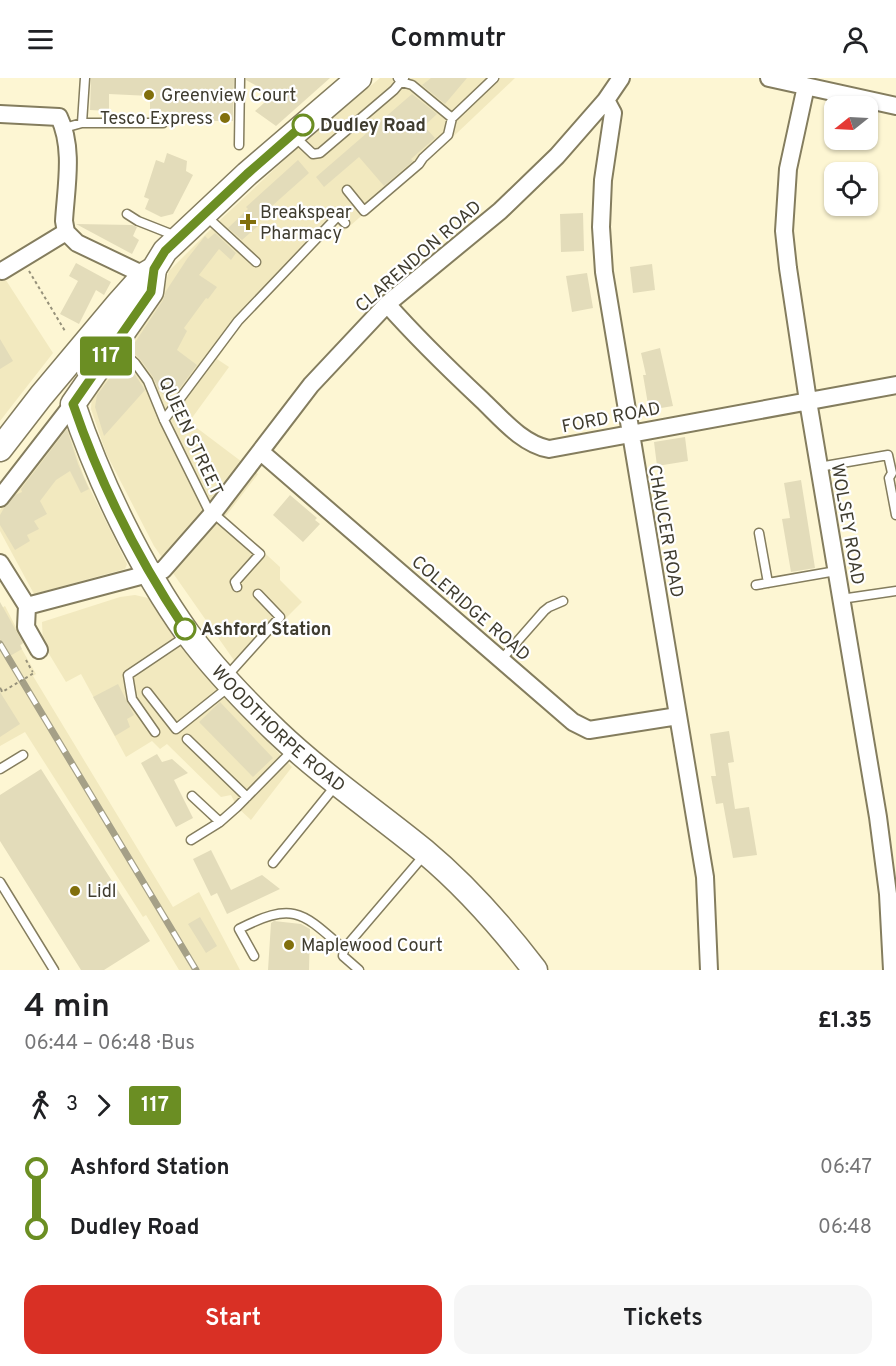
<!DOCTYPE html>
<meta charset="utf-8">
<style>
:root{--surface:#fff;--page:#f6f6f6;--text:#202124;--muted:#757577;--accent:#d93025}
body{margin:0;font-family:Overpass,sans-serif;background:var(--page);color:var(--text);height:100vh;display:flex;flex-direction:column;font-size:22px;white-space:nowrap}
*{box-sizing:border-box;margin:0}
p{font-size:20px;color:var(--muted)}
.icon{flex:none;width:33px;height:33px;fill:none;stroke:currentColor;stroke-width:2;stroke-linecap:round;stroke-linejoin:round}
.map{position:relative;height:892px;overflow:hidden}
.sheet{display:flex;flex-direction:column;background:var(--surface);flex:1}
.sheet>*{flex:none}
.badge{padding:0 12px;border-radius:4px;font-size:21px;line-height:39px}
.needle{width:39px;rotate:252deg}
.buttons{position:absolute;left:824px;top:18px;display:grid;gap:12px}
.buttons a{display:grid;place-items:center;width:54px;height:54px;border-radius:12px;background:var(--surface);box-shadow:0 2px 4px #0004;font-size:30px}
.map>.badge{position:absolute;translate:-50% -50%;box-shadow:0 0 0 3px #fff}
.legs{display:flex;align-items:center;gap:9px;height:66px;padding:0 24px;font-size:20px}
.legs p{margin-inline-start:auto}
.summary{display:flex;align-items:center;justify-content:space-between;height:102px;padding:0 24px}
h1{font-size:33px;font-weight:600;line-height:45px}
.action{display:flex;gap:12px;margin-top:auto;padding:12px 24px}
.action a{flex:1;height:69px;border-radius:18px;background:var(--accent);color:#fff;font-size:24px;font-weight:600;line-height:69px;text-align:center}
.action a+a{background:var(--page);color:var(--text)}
ul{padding:0 24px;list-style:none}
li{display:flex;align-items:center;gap:21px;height:60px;font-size:22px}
li i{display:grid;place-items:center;width:9px;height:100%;margin:0 8px;background:currentColor}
li i::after{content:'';width:15px;height:15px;margin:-8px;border:4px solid;border-radius:50%;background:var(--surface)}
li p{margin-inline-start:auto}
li:first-child i{background:linear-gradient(#0000 50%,currentColor 0)}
li:last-child i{background:linear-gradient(currentColor 50%,#0000 0)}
header{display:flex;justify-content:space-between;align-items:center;height:78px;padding:0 24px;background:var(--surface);font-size:27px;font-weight:600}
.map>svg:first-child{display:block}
.built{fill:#f2e9bf}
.building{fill:#e3dcba}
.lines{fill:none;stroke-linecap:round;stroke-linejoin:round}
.lane-casing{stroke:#847d5e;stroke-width:11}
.street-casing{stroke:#847d5e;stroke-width:20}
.secondary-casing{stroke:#847d5e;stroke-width:27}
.path{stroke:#96917a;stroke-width:2;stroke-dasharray:3 3;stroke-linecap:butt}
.lane{stroke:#fff;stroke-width:8}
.street{stroke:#fff;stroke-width:16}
.secondary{stroke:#fff;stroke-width:24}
.rail-casing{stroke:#a5a087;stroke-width:7}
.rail{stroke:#fff;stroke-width:4.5;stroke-dasharray:14;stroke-linecap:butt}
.path-bridge{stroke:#96917a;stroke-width:2;stroke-dasharray:3 3;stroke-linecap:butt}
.line-1-casing{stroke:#fff;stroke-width:14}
.line-1{stroke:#6b8e23;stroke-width:9}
.poi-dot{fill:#816f0c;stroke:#fff;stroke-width:2}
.stop-1-dot{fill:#fff;stroke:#6b8e23;stroke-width:3}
.labels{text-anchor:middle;stroke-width:4.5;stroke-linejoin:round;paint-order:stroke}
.poi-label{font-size:18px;fill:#3f3c2f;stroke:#fff;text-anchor:start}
.stop-label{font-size:18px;font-weight:bold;fill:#3f3c2f;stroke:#fff;text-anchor:start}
.street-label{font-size:18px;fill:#3f3c2f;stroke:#fff}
</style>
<header><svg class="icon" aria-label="menu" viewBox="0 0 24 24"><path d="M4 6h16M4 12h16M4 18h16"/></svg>Commutr<svg class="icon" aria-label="person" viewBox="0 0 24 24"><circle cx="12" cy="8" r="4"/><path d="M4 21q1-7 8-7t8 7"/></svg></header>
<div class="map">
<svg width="896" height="892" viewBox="0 0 896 892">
<rect width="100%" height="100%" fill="#fdf6d3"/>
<path class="built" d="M380,0h135l-58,55 -113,98 -7,-7 -38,37 -59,65 -23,33 12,8 -40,55 69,52 -33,43 55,50v13l22,22 -64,64 -84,-120 -48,-93 -15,-44 1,-15 26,-33 44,-66 7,-24 50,-50 77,-72z
M0,193l53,82 -53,68z
M62,350l6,2 16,47 43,87 -2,5 -91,25 -34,-63v-21z
M135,517l13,3 26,31 52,70 66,68 -41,53 -14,-13 -6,-12 -10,2 -54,-53 -7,5 -8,-8 -26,16 -45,-83 -15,8 -23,-38 -1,-22 78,-25z
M5,528l17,33 1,4 -3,3 16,28 -3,2 140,231 26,-15 41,78h-61l-33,-55 -3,2 -118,-185 -25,14v-137z"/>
<path class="building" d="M91,0h143l-1,43h-63v-9l-20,-1v-15l-41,-2v17l-19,-1z
M246,0h84l-54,48 -21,-15 18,-16 -27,-15z
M431,0h36l-22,26 -23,-19z
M412,16l25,20 -13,12 11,12 -24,21 2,2 -29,25 -25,-29 -35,30 -8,-10z
M167,75l20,8 -1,10 7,4 -20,39 -12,3 -16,-8 4,-10 -5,-2 12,-37 8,3z
M298,82l11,13 -55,49 4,4 -16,14 -14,-12 20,-19 -2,-2z
M583,135l1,38 -23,1 -1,-38z
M76,146l56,1 5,2 -4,9 6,4 -7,14z
M215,155l21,20 -5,7 -12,-11 -20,26 18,12 -9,12 -2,-1 -22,30 3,3 -10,19 20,15 -20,27 -2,-1 -6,8 -10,-8 -6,-14 -13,-18 -10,-9 33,-50 3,-9 21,-32 18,-23 3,3z
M76,185l35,19 -7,13 -8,-5 -17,34 -19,-10 18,-33 -9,-5z
M652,186l3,26 -22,3 -3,-26z
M587,195l6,35 -21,4 -6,-36z
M0,261l13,22 -13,8z
M660,270l13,58 -24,4 -6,-35h3l-5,-22z
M123,282l7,7 15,23 -41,46 -9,-29 2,-12z
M67,351l11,35 11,25 -8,4 -11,-22 -14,9 -16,21 7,13 -13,7 5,8 -12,6 3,6 -15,9 -15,-25v-10l4,-7 11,-13 7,-3 -1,-3z
M685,359l3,24 -31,5 -3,-24z
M801,402l14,88 -24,4 -9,-53 8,-1 -6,-35z
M290,417l27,23 -2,2 5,4 -17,18 -30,-27z
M0,524l23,41 -3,2 2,4 -12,7 -10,-17z
M118,606l16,31 -7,4 3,8 -15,9 -22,-39z
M0,614l20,32 -20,13z
M220,624l53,56 -20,19 -54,-55z
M729,653l5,31 -6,1 7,46 14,-2 8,48 -24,3 -10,-55 -7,1 -5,-28h5l-6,-42z
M157,676l5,8 10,-3 16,14 -14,7 19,38 -17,9 -35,-64z
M41,691l109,172 -46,29h-23l-81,-129v-46z
M211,772l20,40 31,-15 18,14 -53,25 -10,-21 -6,3 -18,-37z
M200,839l17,29 -11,7 -18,-29z
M274,843l27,3 9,5 -1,41h-41l3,-47z"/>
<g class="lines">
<defs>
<path id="lane" d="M398,0l3,4 11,3 40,33 42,-40
M82,45h81
M64,50l18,-5 3,-45
M294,58l19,18 7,-1 74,-63 10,-12
M239,67l1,-67
M347,112l17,21 55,-47 4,-6 25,-23 4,-17
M127,136l11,7 38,15
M206,138l50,46
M115,267l20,18 13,18 16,39 47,95
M164,342l74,-99 100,-105 7,7
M819,389l69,-12 4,18 -3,5 7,37
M213,435l47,41 -25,28 2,5
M759,455l9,50
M756,507l80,-14
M841,521l55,-8
M501,582l43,-49 5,-4 14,-6
M227,598l53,-59 -22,-23
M147,614l29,37 54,-43
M155,654l-23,-33 -4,-24 58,-39
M187,661l60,58
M0,691l23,-14
M192,718l28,26
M191,762l29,-18 17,-15 56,-57
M273,785l63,-78
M0,804l54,88
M254,878l-15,-27c55,-28 63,-17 105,20
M359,892l-16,-14 1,-7 82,-96"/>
<path id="street" d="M769,0l127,28
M806,8l-18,83 -4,62 4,37 20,133 70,416 10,77 4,76
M606,22l7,13 -10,67 -2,47 3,45 101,605 4,93
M0,36l59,3c15,31 7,70 5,104l2,11
M2,193l64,-39 11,11 67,32
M387,226c30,34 62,65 95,96 19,18 40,44 67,49l347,-64
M261,374l312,270 16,8 89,-14
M0,420l73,-94
M0,485l27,43 -1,21 13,23
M27,528l136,-36 50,-57 98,-128 76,-81 113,-93 57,-55 49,-56 15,-22"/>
<g id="secondary">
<path id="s1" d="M154,191l-3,23 -78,112c26,77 67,163 115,230 26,35 57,67 88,97 46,44 99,80 148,120 42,35 78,76 111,119"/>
<path d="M0,371l41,-53 78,-93 25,-28 10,-6 11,-18 82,-77 112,-96"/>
</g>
</defs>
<use href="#lane" class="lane-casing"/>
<use href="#street" class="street-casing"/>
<use href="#secondary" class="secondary-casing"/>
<path class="path" d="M29,193l36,60
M26,582l6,11
M0,610l1,1"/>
<use href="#lane" class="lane"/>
<use href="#street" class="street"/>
<use href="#secondary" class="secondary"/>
<defs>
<path id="rail" d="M0,566l196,326"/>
</defs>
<use href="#rail" class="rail-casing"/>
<use href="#rail" class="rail"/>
<path class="path-bridge" d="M1,611l1,3 32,-19 -2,-2"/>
</g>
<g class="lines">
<defs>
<path id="line-1" d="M185,551c-47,-70 -85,-146 -112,-225l78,-112 3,-23 11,-18 82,-77 56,-49"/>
</defs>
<use href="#line-1" class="line-1-casing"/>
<use href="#line-1" class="line-1"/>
</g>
<g class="poi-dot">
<circle cx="149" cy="17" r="6"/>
<circle cx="225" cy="40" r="6"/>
<path d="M245 135h6v6h6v6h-6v6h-6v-6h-6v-6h6z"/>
<circle cx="75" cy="813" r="6"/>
<circle cx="289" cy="867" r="6"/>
</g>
<g class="stop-1-dot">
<circle cx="303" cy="47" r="10"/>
<circle cx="185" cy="551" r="10"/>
</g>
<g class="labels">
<g class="poi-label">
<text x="161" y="23">Greenview Court</text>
<text x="213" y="46" text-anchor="end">Tesco Express</text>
<text x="260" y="140">Breakspear<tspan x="260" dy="21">Pharmacy</tspan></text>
<text x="87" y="819">Lidl</text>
<text x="301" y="873">Maplewood Court</text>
</g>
<g class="stop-label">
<text x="320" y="53">Dudley Road</text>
<text x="201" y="557">Ashford Station</text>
</g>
<g class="street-label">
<text transform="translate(418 178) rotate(-41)" y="6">CLARENDON ROAD</text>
<text transform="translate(611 339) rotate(-11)" y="6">FORD ROAD</text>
<text transform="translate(191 358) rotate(65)" y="6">QUEEN STREET</text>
<text transform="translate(848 446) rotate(80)" y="6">WOLSEY ROAD</text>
<text transform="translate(666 453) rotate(80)" y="6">CHAUCER ROAD</text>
<text transform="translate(471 530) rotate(41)" y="6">COLERIDGE ROAD</text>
<text dy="6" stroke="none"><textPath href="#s1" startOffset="549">WOODTHORPE ROAD</textPath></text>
</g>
</g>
</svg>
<div class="buttons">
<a><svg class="needle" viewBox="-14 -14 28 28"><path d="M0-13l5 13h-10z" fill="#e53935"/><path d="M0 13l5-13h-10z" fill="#757577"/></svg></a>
<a><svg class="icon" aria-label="locate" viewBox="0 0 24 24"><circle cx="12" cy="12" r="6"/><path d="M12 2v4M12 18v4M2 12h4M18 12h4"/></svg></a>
</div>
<b class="badge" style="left:106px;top:278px;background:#6b8e23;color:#fff">117</b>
</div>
<section class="sheet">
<div class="summary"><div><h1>4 min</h1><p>06:44 – 06:48 · Bus</p></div><b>£1.35</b></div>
<div class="legs"><svg class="icon" aria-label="walk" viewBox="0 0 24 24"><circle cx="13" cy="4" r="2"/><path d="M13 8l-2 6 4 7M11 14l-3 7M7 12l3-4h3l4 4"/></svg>3<svg class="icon" aria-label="forward" viewBox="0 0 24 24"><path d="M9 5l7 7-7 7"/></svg><b class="badge" style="background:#6b8e23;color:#fff">117</b></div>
<ul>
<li><i style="color:#6b8e23"></i><b>Ashford Station</b><p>06:47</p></li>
<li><i style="color:#6b8e23"></i><b>Dudley Road</b><p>06:48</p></li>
</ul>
<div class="action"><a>Start</a><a>Tickets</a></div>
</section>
